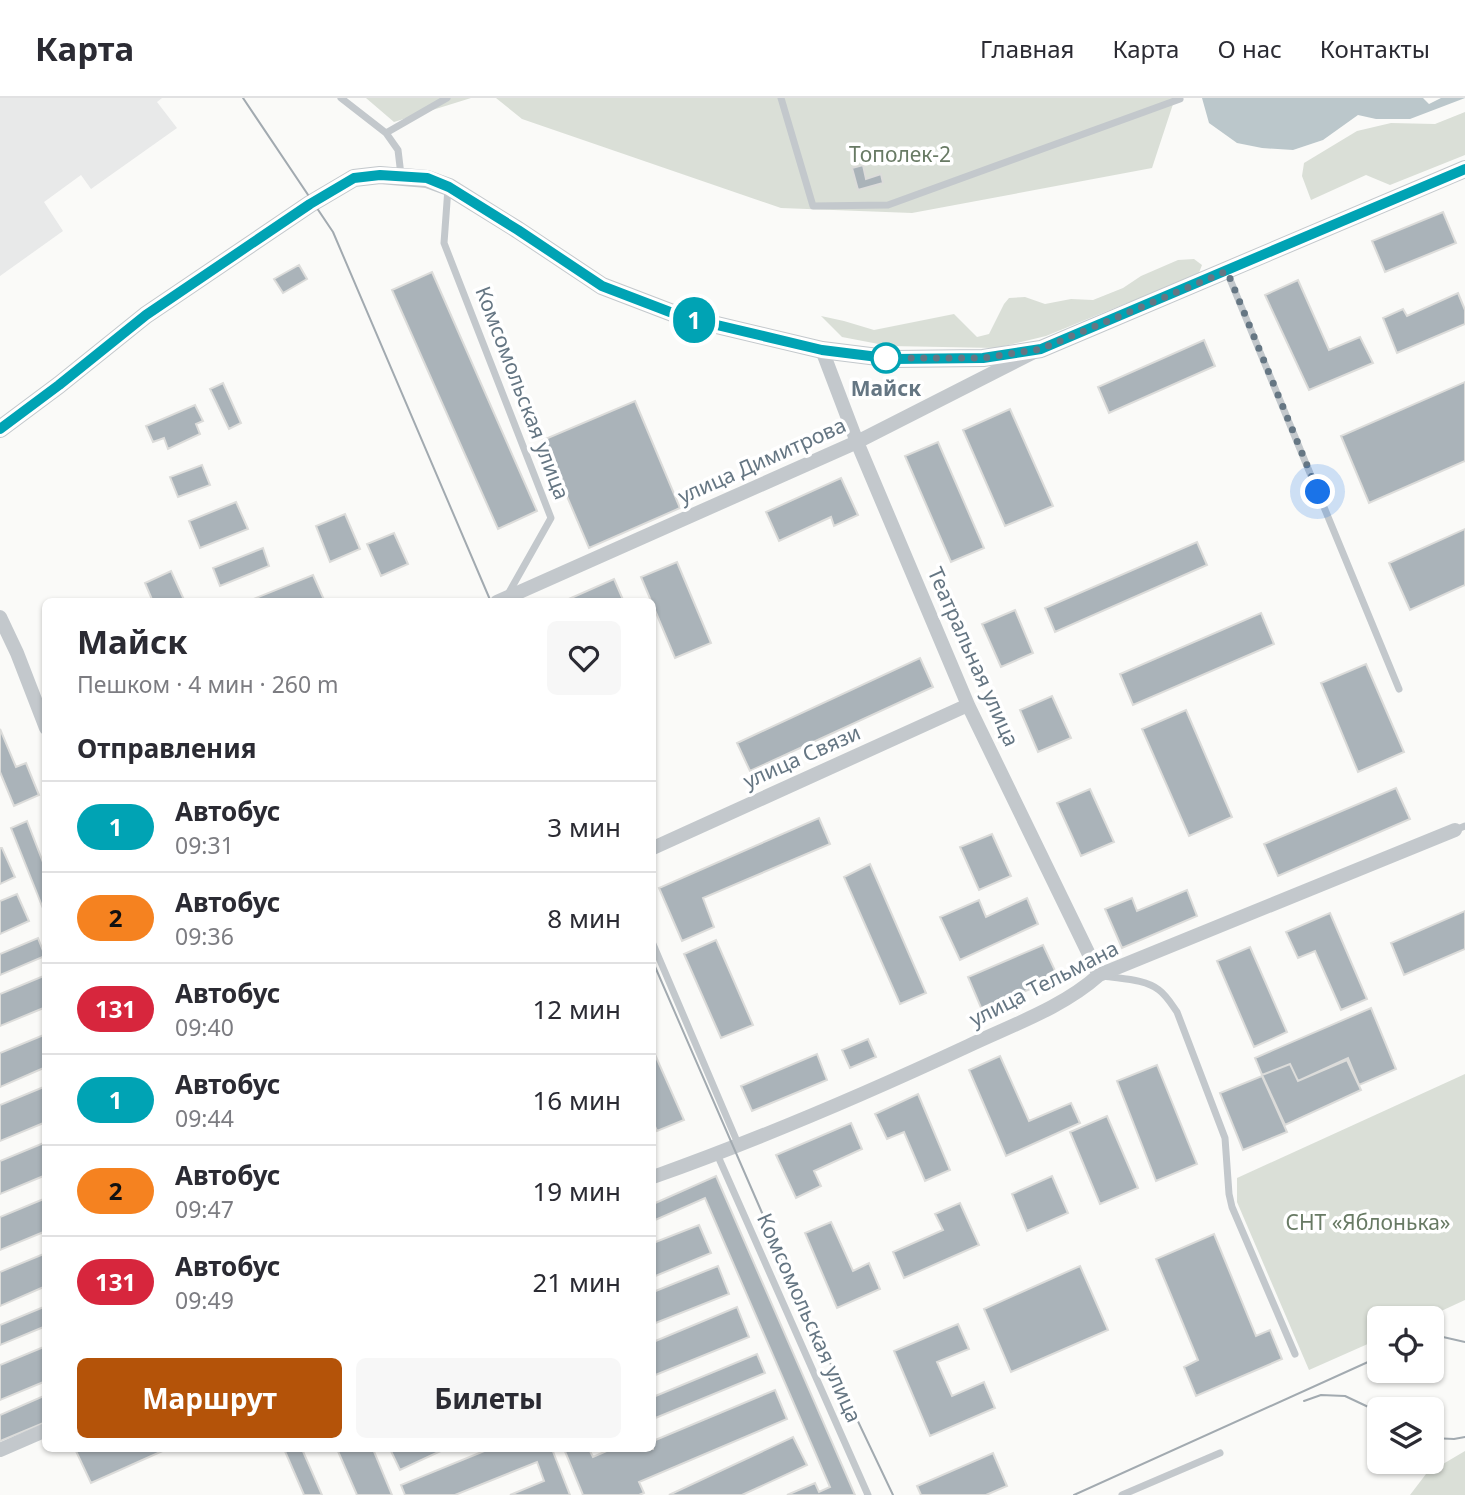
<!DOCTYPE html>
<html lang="ru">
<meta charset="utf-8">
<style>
:root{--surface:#fff;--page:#f7f7f7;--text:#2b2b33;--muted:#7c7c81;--line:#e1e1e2;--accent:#b45309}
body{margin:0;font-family:"Noto Sans",sans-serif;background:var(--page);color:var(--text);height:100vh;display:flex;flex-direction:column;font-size:26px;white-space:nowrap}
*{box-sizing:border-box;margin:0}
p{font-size:23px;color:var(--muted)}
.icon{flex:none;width:38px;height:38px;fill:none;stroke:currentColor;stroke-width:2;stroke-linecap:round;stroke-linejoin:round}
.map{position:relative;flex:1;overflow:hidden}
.sheet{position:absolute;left:42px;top:500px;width:614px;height:854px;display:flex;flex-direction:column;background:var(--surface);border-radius:10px;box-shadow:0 2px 5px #0004}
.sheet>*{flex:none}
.badge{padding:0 14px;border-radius:23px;font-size:24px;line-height:46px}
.fabs{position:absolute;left:1367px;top:1208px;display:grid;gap:14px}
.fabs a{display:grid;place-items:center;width:77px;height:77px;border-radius:10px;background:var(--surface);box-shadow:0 2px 5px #0004;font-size:35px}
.you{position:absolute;width:35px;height:35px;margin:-18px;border:5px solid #fff;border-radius:50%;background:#1a73e8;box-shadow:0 0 0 10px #1a73e833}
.map>.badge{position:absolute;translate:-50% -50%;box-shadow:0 0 0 4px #fff}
h2{padding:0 35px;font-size:26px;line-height:63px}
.round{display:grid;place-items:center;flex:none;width:74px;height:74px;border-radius:10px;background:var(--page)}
.summary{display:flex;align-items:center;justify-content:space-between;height:119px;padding:0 35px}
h1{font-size:33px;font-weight:700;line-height:52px}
.button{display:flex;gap:14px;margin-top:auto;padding:14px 35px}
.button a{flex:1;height:80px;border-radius:10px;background:var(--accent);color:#fff;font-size:28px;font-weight:700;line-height:80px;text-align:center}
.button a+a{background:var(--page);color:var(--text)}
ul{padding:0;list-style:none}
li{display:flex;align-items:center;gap:21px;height:91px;padding:0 35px;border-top:2px solid var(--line)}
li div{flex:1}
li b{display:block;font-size:26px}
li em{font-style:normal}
li .badge{min-width:77px;font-weight:700;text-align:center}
header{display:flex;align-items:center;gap:42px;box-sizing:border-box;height:98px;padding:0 35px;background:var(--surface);border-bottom:2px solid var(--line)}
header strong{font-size:33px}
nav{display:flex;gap:38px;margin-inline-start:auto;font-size:24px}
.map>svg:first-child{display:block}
.built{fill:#e8e9e9}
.green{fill:#dadfd7}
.water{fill:#bbc7cb}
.building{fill:#aab3b9;stroke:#dcdcda;stroke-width:2}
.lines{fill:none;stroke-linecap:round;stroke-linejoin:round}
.service{stroke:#c3c8cc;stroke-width:7}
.minor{stroke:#c3c8cc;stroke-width:14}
.tertiary{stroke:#c3c8cc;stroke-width:18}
.tram{stroke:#a2aab0;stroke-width:2}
.line-casing{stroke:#fff;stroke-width:16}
.line{stroke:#00a3b4;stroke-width:10}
.walk{stroke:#657683;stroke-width:7;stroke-dasharray:0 12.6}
.stop-dot{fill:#fff;stroke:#00a3b4;stroke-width:3.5}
.labels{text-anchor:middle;stroke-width:7;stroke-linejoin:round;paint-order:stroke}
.park-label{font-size:21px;fill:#687a64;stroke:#fff}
.stop-label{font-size:21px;font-weight:bold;fill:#657683;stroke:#fff}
.street-label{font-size:21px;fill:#657683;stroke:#fff}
</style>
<header>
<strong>Карта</strong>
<nav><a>Главная</a><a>Карта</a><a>О нас</a><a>Контакты</a></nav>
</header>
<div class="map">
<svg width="1465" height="1397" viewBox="0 0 1465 1397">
<rect width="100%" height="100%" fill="#fafaf8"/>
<path class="built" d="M0,0h162l-5,4 20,26 -86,61 -10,-14 -37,27 19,29 -63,45z"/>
<path class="green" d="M366,0h105l-77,24z
M496,0h679l-23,70 -240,45 -131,-5 -259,-89z
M1465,14v43l-75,30 -24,-10 -55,25 -9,-24 2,-13 53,-32 34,-8 44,1z
M1194,161l8,6 -5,13 -70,25 -81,33 -50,12 -107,-2 -47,-9 -21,-21 23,5 30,9 80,-16 23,23 12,-3 15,-30 5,-6 16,-1 20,7 26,-5 22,1 30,-12 18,-12 37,-16z
M1465,976v226l-39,18h-47v21l-70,31 -72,-168v-24z
M1465,1353v44h-55l16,-21z"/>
<path class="water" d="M1202,0h221l6,6 12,-6h24l-55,21h-34l-18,-4 -35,25 -30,10 -31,-2 -25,-5 -28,-20z"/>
<path class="building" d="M863,67l3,14 15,-5 2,9 -25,7 -6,-22z
M1443,114l13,31 -71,29 -13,-31z
M299,167l8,14 -24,14 -9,-14z
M432,174l105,239 -39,18 -106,-239z
M1298,182l31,70 31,-13 13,26 -64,27 -44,-95z
M1458,195l7,17v14l-68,29 -14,-35 20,-9 4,7z
M1204,242l11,26 -106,47 -11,-26z
M1465,284v79l-96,42 -28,-67z
M223,285l18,40 -12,6 -19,-40z
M635,303l45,107 -91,40 -46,-108z
M195,307l8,16 -7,3 4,10 -32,15 -4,-11 -11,4 -7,-16z
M1010,311l43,97 -48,20 -42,-96z
M938,344l46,106 -33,14 -46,-106z
M202,367l8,20 -32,12 -8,-20z
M841,380l17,37 -24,11 -3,-9 -52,24 -13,-29z
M236,404l12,27 -48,19 -11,-27z
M345,416l15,35 -30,13 -14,-36z
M1465,431v56l-55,25 -21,-47z
M394,435l14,31 -27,12 -14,-32z
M1197,444l10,23 -152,67 -10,-24z
M263,450l6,18 -49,20 -7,-18z
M677,464l34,81 -36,15 -34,-81z
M171,473l14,31h-32l-8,-19z
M313,477l12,27h-79z
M614,481l10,23h-62z
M1015,512l18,43 -32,14 -19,-43z
M1261,515l13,31 -141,61 -13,-31z
M920,560l13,29 -183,84 -13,-28z
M1366,566l38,88 -46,20 -37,-89z
M1052,598l19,42 -33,14 -18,-42z
M1186,612l46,107 -43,19 -47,-107z
M0,631l16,38 10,-4 13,32 -25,11 -14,-34z
M1396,690l14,31 -132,57 -14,-32z
M1090,691l24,53 -33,14 -24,-53z
M819,720l11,26 -127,54 11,29 -32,14 -23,-53z
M27,723l19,49v46l-35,-88z
M992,736l19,42 -32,14 -19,-43z
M0,750h2l13,29 -15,7z
M870,766l56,129 -26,11 -56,-127z
M1187,792l10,26 -75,32 -17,-39 27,-11 5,13z
M17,796l12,27 -29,13v-33z
M1027,800l11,26 -78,36 -20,-43 39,-17 7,17z
M1465,813v38l-61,26 -13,-32z
M1330,815l37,86 -26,11 -26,-59 -17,7 -12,-26z
M38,840l7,18 -45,19v-21z
M716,842l37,85 -32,13 -37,-84z
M1043,847l15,32 -76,33 -14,-33z
M1250,849l37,85 -33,15 -37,-86z
M46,877v32l-46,19v-32z
M1371,910l25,61 -37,16 -11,-27 -50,23 -8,-17 -28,11 -7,-17z
M46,936v33l-46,20v-34z
M868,941l8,18 -26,11 -8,-18z
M653,952l31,70 -27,11 -4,-9z
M817,956l10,26 -75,31 -11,-25z
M1000,958l29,65 42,-18 9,20 -74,33 -37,-86z
M1347,962l14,30 -76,35 -23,-50 28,-11 8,17z
M1157,967l40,99 -41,17 -39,-100z
M1262,978l25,56 -44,18 -23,-57z
M46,988v36l-46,19v-36z
M918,996l32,76 -25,11 -21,-49 -17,7 -12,-25z
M1107,1018l31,72 -38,16 -30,-72z
M851,1025l11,26 -48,22 7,15 -25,12 -20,-43z
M46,1044v33l-46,19v-33z
M716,1078l139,319h-68l28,-12 4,9 11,-5 -125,-289 -52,23v-17z
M1052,1078l16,37 -41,18 -15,-37z
M46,1100v33l-46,19v-33z
M960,1105l19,42 -75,33 -11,-26 50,-22 -8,-16z
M831,1124l22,49 16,-8 11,26 -43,19 -32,-75z
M699,1127l12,28 -58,24v-34z
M1214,1136l42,102 14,-6 12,29 -86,37 -12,-29 14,-7 -42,-101z
M46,1155v33l-46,20v-34z
M718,1168l11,28 -76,30v-32z
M1080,1168l28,64 -97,42 -27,-63z
M46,1208v20l-46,19v-20z
M737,1209l12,30 -96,39v-34z
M958,1226l11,25 -32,13 15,34 32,-14 11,26 -65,28 -36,-85z
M46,1248v35l-46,19v-35z
M757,1256l8,19 -112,46v-22z
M775,1292l12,29 -148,63 5,11 -5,2h-56l-19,-46h25l4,8 18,-8h42v-8z
M46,1297v27l-46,19v-26z
M793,1339l14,28 -65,30h-73z
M75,1351h92l-76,34z
M284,1351h18l20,46h-18z
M337,1351h36l19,46h-35z
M390,1351h55l-45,21z
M489,1351h63l18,46h-60l34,-14 -7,-19 -82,33h-50l-4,-10z
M993,1355l14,33 -21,9h-65l-4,-9z"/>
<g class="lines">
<path class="service" d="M341,0l45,35 12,17 3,25
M781,0l32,108 75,-1 292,-106 -1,-1
M386,35l61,-35
M448,90l-4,55 107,275 -44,78
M1227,174l172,417
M1455,732l10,-4
M653,846l86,202
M1104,878c17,3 41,3 55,14 8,6 13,15 18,22l48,126 4,56 3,13 63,147
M717,1056l151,341
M1122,1397l98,-42"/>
<path class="minor" d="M822,252l35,92 111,263 131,270
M497,504l360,-160 175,-89
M0,519l17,36 29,75
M653,750l315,-143
M653,1079c107,-38 212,-83 315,-131 44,-21 94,-38 131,-71l356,-145
M0,1352l46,-20"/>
<path class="tertiary" d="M0,331l59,-44 87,-70 164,-111 44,-26 26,-3 47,4 22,8 69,43 84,56 81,31 139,33 72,9 89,-1 58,-9 424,-180"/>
<path class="tram" d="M243,0l90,134 158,370
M653,864l143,329 97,204
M1432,1241l11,-2 22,5
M1304,1303l17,-6 24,1 34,16
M1432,1340l22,1 11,-2
M1074,1397l305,-138"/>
</g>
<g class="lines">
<defs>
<path id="line" d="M0,331l59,-44 87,-70 164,-111 44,-26 26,-3 47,3 22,9 69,43 84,56 81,31 139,33 72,9 89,-1 58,-9 424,-180"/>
</defs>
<use href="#line" class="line-casing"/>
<use href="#line" class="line"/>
<path class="walk" d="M886,260h97l58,-9 186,-78 91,221"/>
</g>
<circle class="stop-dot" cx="886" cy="260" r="14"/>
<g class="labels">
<g class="park-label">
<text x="900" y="64">Тополек-2</text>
<text x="1368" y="1132">СНТ «Яблонька»</text>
</g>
<g class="stop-label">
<text x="886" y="298">Майск</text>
</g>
<g class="street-label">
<text transform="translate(522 295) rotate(69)" y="7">Комсомольская улица</text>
<text transform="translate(762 363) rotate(-24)" y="7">улица Димитрова</text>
<text transform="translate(973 559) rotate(66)" y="7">Театральная улица</text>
<text transform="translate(802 659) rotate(-24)" y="7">улица Связи</text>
<text transform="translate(1044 886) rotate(-27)" y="7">улица Тельмана</text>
<text transform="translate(809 1220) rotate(66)" y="7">Комсомольская улица</text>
</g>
</g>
</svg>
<div class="fabs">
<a><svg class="icon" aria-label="locate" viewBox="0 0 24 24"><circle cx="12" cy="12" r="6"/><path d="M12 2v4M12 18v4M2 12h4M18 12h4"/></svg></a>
<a><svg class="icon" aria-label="layers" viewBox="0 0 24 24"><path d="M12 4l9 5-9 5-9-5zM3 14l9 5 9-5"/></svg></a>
</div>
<div class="you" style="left:1318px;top:394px"></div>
<b class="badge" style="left:694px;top:222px;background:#00a3b4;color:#fff">1</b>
<section class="sheet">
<div class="summary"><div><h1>Майск</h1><p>Пешком · 4 мин · 260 m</p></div><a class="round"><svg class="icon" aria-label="heart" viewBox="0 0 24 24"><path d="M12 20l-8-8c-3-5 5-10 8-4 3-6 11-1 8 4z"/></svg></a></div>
<h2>Отправления</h2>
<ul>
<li><span class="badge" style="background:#00a3b4;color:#fff">1</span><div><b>Автобус</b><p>09:31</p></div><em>3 мин</em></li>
<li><span class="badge" style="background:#f58220;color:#111">2</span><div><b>Автобус</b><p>09:36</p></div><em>8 мин</em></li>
<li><span class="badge" style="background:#d7263d;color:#fff">131</span><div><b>Автобус</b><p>09:40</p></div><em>12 мин</em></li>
<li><span class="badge" style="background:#00a3b4;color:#fff">1</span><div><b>Автобус</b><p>09:44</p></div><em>16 мин</em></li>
<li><span class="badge" style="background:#f58220;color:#111">2</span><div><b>Автобус</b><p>09:47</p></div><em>19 мин</em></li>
<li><span class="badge" style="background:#d7263d;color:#fff">131</span><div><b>Автобус</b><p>09:49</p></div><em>21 мин</em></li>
</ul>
<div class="button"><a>Маршрут</a><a>Билеты</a></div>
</section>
</div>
